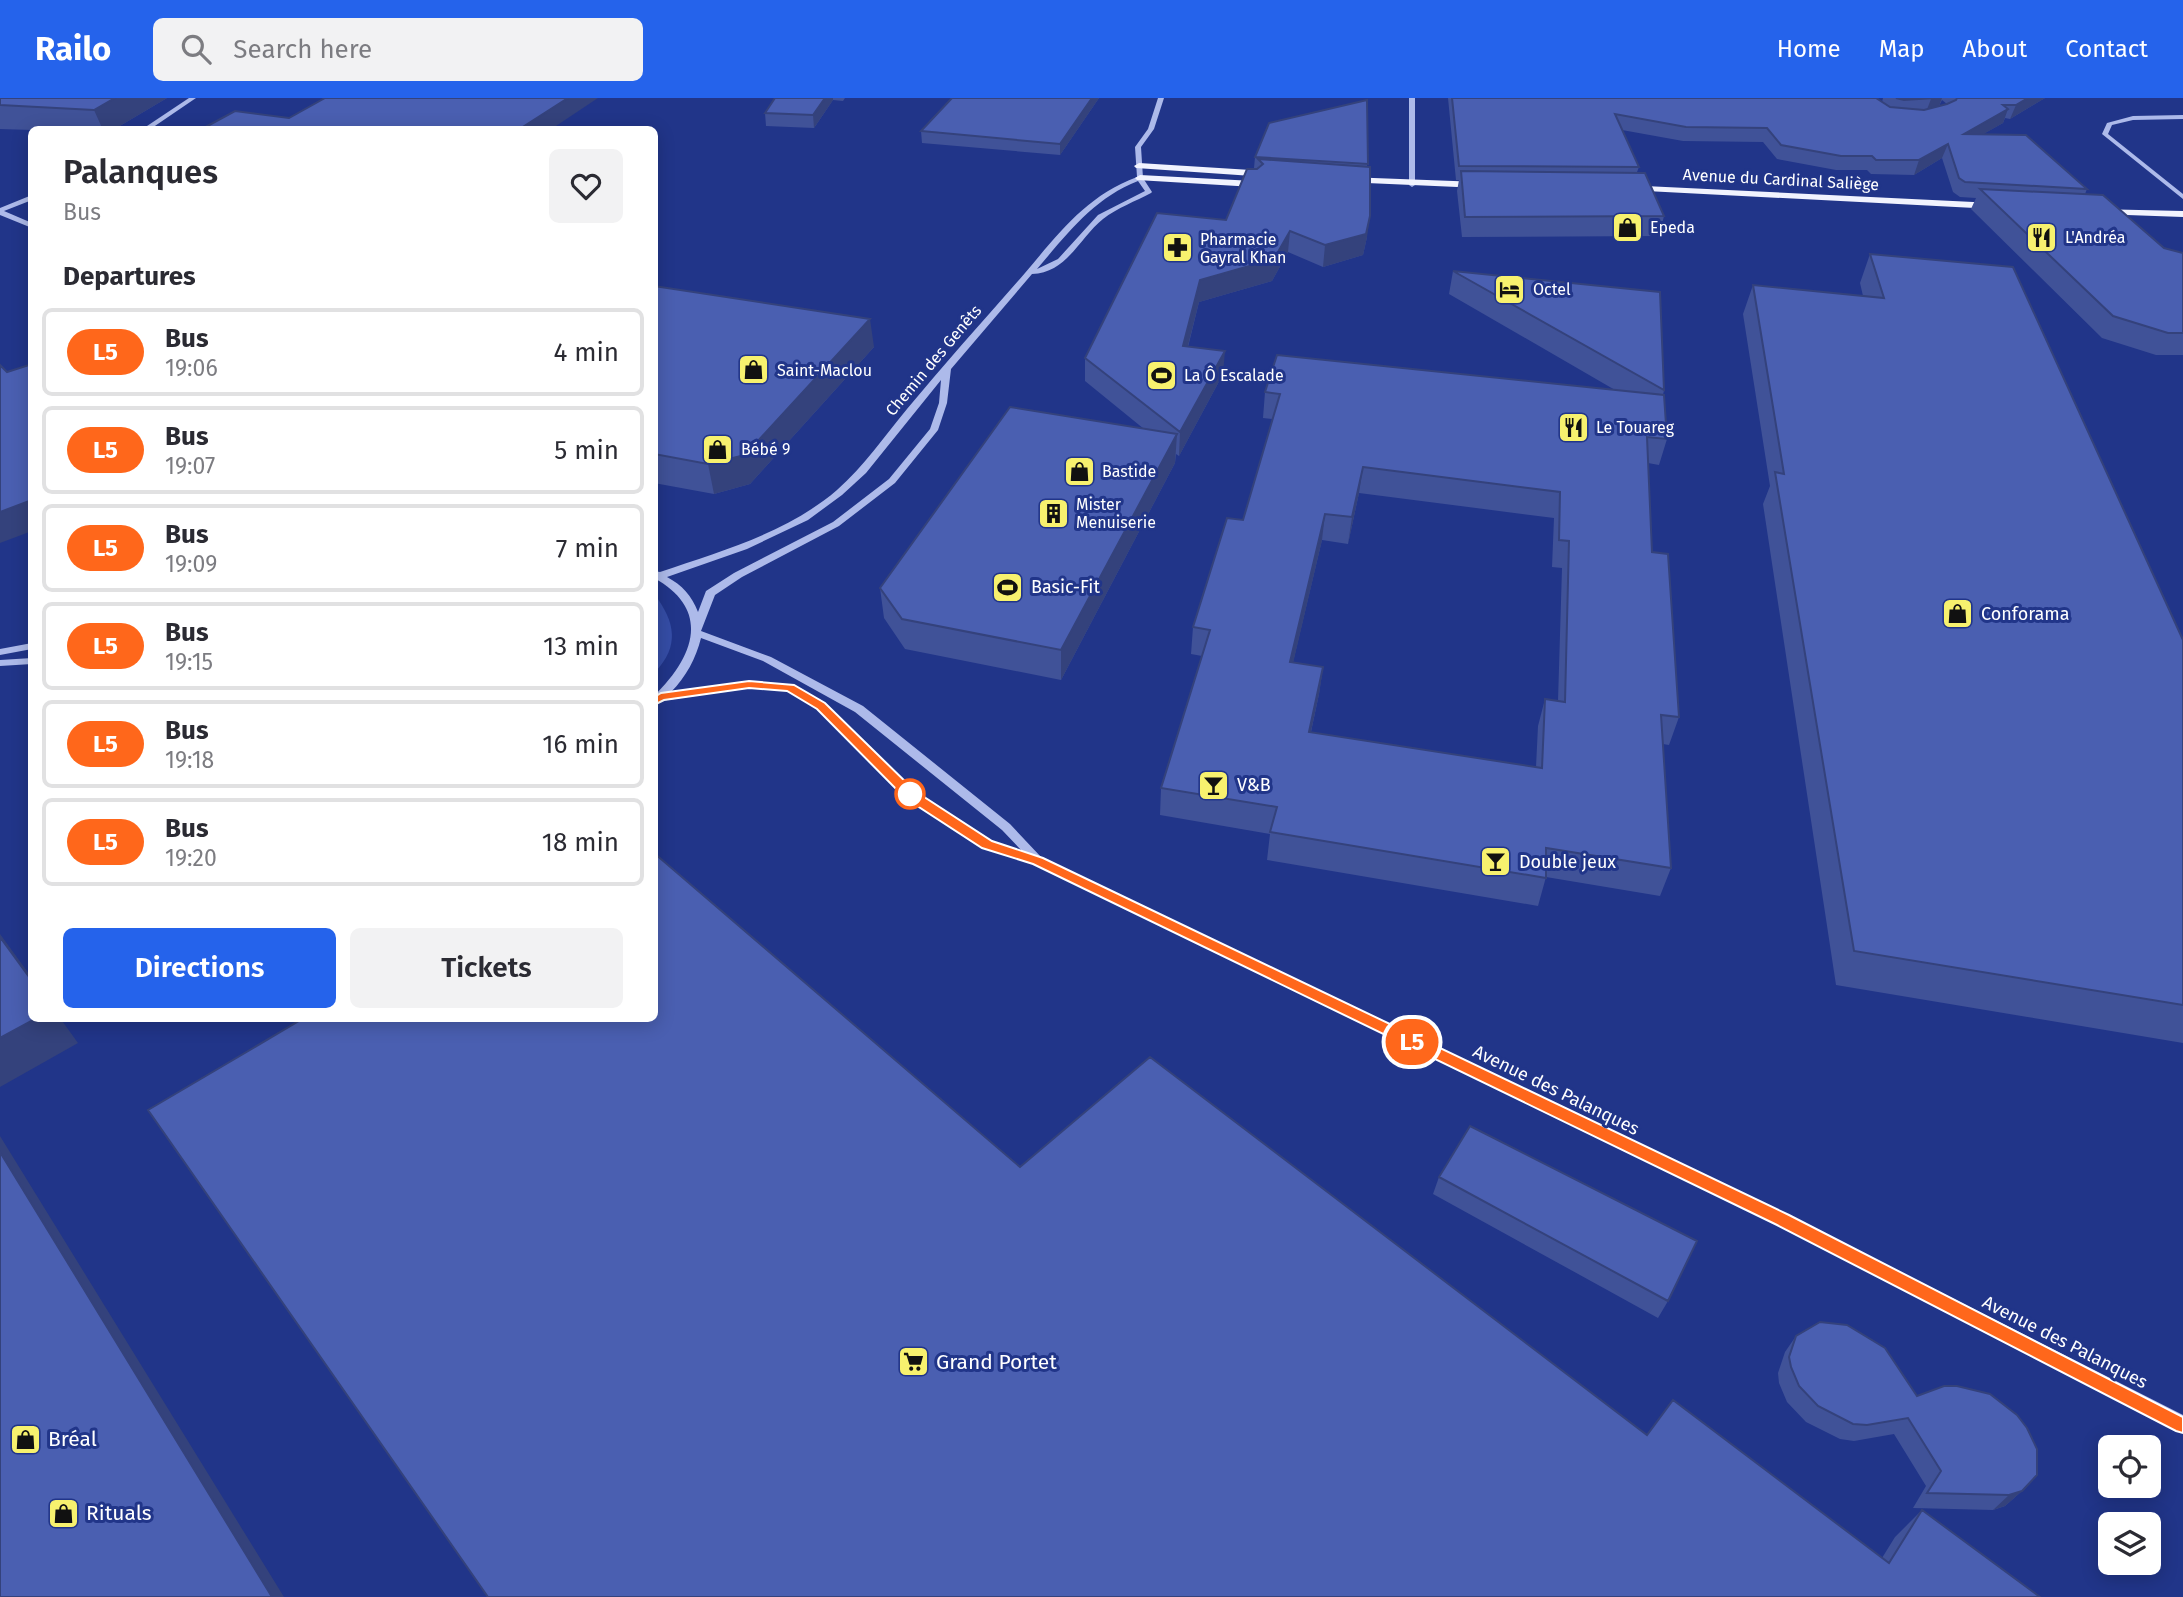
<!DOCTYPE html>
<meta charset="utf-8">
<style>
:root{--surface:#fff;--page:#f2f2f3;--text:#2b2b33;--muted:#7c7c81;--line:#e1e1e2;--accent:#2563eb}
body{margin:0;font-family:"Fira Sans",sans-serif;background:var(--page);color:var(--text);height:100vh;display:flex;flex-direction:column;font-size:26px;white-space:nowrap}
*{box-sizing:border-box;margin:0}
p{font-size:23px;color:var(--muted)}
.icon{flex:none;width:38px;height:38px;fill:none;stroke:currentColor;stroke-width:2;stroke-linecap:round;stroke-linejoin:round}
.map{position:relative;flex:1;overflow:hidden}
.side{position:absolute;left:28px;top:28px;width:630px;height:896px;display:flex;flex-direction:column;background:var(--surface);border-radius:10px;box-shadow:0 4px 18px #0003}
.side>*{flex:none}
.badge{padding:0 14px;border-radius:23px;font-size:24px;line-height:46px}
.controls{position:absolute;left:2098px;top:1337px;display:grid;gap:14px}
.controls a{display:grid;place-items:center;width:63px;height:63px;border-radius:10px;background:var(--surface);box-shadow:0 4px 18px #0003;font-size:35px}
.map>.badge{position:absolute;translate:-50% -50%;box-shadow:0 0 0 4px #fff}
h2{padding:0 35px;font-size:26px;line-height:63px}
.round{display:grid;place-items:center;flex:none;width:74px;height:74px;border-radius:10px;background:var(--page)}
.headline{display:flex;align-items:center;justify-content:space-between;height:119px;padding:0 35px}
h1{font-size:33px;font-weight:600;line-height:52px}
.action{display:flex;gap:14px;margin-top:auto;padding:14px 35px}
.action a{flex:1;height:80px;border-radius:10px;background:var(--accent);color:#fff;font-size:28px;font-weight:600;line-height:80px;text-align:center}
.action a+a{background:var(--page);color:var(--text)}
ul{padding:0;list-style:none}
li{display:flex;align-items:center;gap:21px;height:88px;margin:0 14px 10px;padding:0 21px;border:4px solid var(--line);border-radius:10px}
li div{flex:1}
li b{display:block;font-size:26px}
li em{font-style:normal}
li .badge{min-width:77px;font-weight:700;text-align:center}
header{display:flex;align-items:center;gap:42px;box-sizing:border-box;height:98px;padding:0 35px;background:var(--accent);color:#fff}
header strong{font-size:33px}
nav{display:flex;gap:38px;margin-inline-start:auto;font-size:24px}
.search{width:490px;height:63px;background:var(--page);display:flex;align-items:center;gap:18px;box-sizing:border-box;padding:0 24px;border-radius:10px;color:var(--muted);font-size:26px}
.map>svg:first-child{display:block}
.green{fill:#354da6}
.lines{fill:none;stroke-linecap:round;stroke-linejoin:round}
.minor{fill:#adbaea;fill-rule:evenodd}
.major{fill:#f1f3fe;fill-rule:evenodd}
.wall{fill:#405298;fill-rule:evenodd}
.shaded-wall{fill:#34427c}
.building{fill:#4a5fb1;stroke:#34427c;stroke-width:2;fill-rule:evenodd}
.line{fill:#ff671b;stroke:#fff;stroke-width:2}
.stop-dot{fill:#fff;stroke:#ff671b;stroke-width:3.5}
.labels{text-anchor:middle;stroke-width:6;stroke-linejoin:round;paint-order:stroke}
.far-street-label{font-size:16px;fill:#fff;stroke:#213589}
.far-poi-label{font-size:16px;fill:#fff;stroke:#213589;text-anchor:start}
.poi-label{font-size:18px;fill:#fff;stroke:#213589;text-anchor:start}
.street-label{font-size:18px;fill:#fff;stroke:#213589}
.near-poi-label{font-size:21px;fill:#fff;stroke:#213589;text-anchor:start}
</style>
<header>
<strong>Railo</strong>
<div class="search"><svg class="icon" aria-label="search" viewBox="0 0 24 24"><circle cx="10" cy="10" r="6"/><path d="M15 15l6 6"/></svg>Search here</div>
<nav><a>Home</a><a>Map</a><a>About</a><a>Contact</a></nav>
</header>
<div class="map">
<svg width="2183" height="1499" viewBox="0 0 2183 1499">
<rect width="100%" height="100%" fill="#213589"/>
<path class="green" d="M655,497c20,27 25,51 0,77z"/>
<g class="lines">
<path class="minor" d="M189,0h7l-47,32h-8z
M1158,0h6l-10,31 -13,18 2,31 9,14 -1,1c-15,8 -34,15 -48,26 -23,18 -36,54 -71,55l-81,95 -4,34 -9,27 -43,53 -56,43 -97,51 -27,18 -14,36 70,26 92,49 147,118 31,33 747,358 395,200v17l-405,-207 -744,-361 -51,-16 -77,-50 -89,-89 -30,-19 -38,-2 -95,14v-6c40,-39 58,-86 0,-118v-7l6,1c61,-21 127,-39 177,-82 27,-24 47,-53 70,-81 38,-46 79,-91 118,-136 34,-40 61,-77 112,-96l-2,-30 13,-18zM1138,83l7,10 -47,24 -40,44 -21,10c30,-35 57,-71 101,-88zM941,282l-2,23 -9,26 -41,50 -56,43 -99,51 -28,18 -8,21c-6,-16 -16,-27 -31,-35l80,-28 61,-29 34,-25 24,-22zM701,540l62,23 92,51 147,118 20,21 -31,-9 -77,-50 -89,-89 -32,-18 -44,-3 -78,10c15,-15 25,-34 30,-54z
M1409,0h6v87l-3,2 -3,-2z
M2183,17v4l-50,1 -21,5 -4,9 75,60v5l-81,-65 5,-11 26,-7z
M32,97v5l-28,11 28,12v5l-32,-13v-7z
M32,545v6l-32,6v-6z
M32,560v6l-32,2v-6z"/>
<path class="major" d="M1139,65l128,8 5,3 -5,3 -131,-9 -2,-2z
M1140,77l114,6 5,3 -5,3 -117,-7 -2,-2z
M1347,79l133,5 5,3 -5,3 -136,-6 -2,-2z
M1624,87l370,18 5,3 -5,3 -367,-19 -5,-3z
M2095,111l88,2v6l-84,-3 -4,-1z"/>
</g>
<path class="wall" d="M0,0h167l-54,32h-81l-32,-1z
M775,0h70l-2,3 -10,-1 -19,28 -48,-2 -1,-13z
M952,0h147l-39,57 -138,-12 -1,-12z
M1448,0h431l-2,1 5,3 1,-4h162l-35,21 -5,-1 -2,5 -20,11 104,55 -2,5 79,54 19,5v102h-27l-54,-17 -131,-129 5,-11 -16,-1 -7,-5 -11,-34 -28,17 -43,-1 -4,-4h-31l-59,-11 -14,-17 -80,-1 -61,-11 17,37 -2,5 27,44 -5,20 -197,1 -5,-46 2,-11h-3zM1942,2l5,4 -8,2z
M1367,2v137l-4,18 -40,12 -35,-15 -16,29 -73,21 -11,45 35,27 -44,82 -3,-2 -1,9 -114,217 -156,-31 -21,-31 -4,-30 264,-159 -59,-48v-23l141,-138 28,-52 1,-11z
M1870,156l313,386v403l-347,-58 -73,-481 7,-18 -27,-172 10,-29 110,11 -3,-13z
M1453,173l211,119 -1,5 4,44 -8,26 -11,-2 4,89 27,165 -10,28 -6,-1 8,124 -11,28 -114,-19 -8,29 -271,-46 3,-26 -110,-19 1,-27 41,-132 -11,-2 2,-27 50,-107 30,-101 -10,-1 2,-26 350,-2 -166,-96zM1359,395l195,25 -2,49 10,1 -4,133 -13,-2 -7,27 -2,41 -225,-35 8,-38 4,-27 -30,-5 29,-122 26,4z
M654,188l220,61 -124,137 -36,10 -60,-11z
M1020,1069l627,268 235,123 13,-21 27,-27 118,87h-1552z
M1439,1079l229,124 -10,17 -225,-124z
M1796,1238l121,60 105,95 -17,15 -12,4 -80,-2 13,-22 -32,-52 -40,7 -14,-2 -34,-17 -19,-20 -8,-19 -1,-10 7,-21z"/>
<path class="shaded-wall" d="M115,0h52l-54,32h-10l-9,-20z
M568,0h30l-48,32h-32z
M825,0h8v2l-19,28 -1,-13z
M1092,0h7l-39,57v-11z
M1934,0h8l-4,11 -12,3 5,-13z
M2028,0h17l-35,21 6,-14z
M2008,11l-5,14 -44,25 5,-14z
M1948,46l-6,14 -28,17 5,-15z
M1370,118l-3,21 -4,18 -40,12 2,-22z
M1290,133l-2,21 -16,29 -73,21 -17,67 1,-23 17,-66z
M870,221l4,28 -124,137 -36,10 -6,-30z
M1225,253l-2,23 -44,82 1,-24z
M1177,336l-2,29 -114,217v-30z
M1363,369l-4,26 -11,51 4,-27z
M32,402v31l-32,12v-31z
M1325,416l-3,26 -35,149 3,-27z
M1323,569l-4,27 -14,65 4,-27z
M0,836l32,44v3l-32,-44z
M37,920h23l18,25 -78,44v-49z
M0,1038l284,461h-12l-272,-445z
M2022,1393l-17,15 -12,4 16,-15z"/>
<path class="building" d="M0,0h115l-21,12 -94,-5z
M325,0h243l-50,32h-318l35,-19 54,7z
M775,0h50l-12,17 -48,-2z
M952,0h140l-32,46 -139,-13z
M1452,0h424l14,9 34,3 23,-6 9,-4 1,-2h71l-12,7h-13l5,4 -44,25 62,1 61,54 -122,-7 -6,-4 -11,-34 -29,16h-43l-4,-4h-31l-60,-11 -14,-17 -81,-1 -71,-13 24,53 -180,-1z
M1896,0h38l-30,2z
M1367,2l1,64 -113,-7 14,-34z
M1258,61l112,8v49l-4,18 -41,11 -35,-14 -16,28 -74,21 -17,66 42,5 -45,81 -95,-74 72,-145 69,7 21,-51h10l6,-5z
M1461,73l184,2 19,43 -199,1z
M1980,91l123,6 61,53 19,5v80h-15l-55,-17z
M1870,156l143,13 170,373v365l-329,-54 -79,-479 9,2 -31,-189 131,13z
M1453,173l207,21 4,98z
M654,188l216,33 -125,136 -37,9 -54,-10z
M1277,257l387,40 3,44 -20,-2 5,115 16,2 11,163 -18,-2 10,153 -125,-20v30l-276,-46 7,-25 -116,-19 49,-158 -17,-3 34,-109 16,2 37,-126 -15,-2zM1363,369l197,25 -1,48 10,1 -4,161 -20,-3 -3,69 -233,-36 14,-65 -33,-5 35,-148 27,3z
M32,266v136l-32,12v-147l7,7z
M1010,309l167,27 -116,216 -159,-31 -22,-31z
M654,755l366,314 130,-110 497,378 26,-35 216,163 33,-53 118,87h-1552l-340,-487 156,-92h350z
M0,839l32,44v37h5l-37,20z
M1470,1028l227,115 -29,60 -229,-124z
M0,1054l272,445h-272z
M1820,1224l27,3 38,23 32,48 27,-10h13l33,8 27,21 10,13 10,21v26l-15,16 -13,4 -82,-2 14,-22 -33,-53 -41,7 -14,-1 -35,-18 -19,-20 -8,-19 -2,-10 7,-21z"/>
<path class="line" d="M749,583l45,4 31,18 90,88 77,50 51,17 746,357 394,202v16l-7,-2 -399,-206 -744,-361 -51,-16 -77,-50 -88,-89 -30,-18 -38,-3 -85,12 -10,5 -6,-4 13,-8z"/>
<defs>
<symbol id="shop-square" viewBox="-11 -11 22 22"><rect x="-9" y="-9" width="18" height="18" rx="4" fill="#f7f16e" stroke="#213589"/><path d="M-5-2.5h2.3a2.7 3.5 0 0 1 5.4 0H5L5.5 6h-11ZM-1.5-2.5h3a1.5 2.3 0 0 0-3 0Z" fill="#111"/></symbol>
<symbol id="restaurant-square" viewBox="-11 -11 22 22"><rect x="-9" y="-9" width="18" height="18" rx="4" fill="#f7f16e" stroke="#213589"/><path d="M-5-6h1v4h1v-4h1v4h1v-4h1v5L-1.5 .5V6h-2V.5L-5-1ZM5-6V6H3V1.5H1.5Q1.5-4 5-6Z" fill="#111"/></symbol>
<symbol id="pharmacy-square" viewBox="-11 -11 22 22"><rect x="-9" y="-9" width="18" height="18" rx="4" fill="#f7f16e" stroke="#213589"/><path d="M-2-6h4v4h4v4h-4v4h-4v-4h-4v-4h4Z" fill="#111"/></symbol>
<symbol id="hotel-square" viewBox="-11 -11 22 22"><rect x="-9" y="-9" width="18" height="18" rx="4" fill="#f7f16e" stroke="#213589"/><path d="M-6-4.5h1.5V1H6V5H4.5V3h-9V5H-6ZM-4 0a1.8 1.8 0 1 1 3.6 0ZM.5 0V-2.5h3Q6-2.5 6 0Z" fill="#111"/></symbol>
<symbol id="stadium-square" viewBox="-11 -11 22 22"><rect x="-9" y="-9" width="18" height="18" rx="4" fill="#f7f16e" stroke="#213589"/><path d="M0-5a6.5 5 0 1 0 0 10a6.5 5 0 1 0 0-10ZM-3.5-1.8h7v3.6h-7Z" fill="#111"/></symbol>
<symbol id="building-square" viewBox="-11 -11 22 22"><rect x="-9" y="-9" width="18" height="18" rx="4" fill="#f7f16e" stroke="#213589"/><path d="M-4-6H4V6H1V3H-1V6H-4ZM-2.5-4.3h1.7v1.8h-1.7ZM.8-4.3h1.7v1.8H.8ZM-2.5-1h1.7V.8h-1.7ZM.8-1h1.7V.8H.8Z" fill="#111"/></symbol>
<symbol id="bar-square" viewBox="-11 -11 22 22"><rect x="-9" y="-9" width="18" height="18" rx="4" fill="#f7f16e" stroke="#213589"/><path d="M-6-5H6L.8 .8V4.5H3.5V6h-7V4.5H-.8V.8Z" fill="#111"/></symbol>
<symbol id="supermarket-square" viewBox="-11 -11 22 22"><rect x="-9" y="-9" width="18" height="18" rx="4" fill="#f7f16e" stroke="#213589"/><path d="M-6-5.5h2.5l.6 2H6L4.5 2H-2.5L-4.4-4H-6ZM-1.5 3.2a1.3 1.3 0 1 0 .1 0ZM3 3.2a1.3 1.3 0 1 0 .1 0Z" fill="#111"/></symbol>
</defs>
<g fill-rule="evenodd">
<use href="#shop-square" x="1610" y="112" width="35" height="35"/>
<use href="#restaurant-square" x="2024" y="122" width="35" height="35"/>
<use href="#pharmacy-square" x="1160" y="132" width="35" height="35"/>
<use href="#hotel-square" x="1492" y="174" width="35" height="35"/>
<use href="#shop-square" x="736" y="254" width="35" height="35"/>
<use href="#stadium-square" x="1144" y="260" width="35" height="35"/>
<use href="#restaurant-square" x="1556" y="312" width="35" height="35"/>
<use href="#shop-square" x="700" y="334" width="35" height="35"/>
<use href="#shop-square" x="1062" y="356" width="35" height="35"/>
<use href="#building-square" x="1036" y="398" width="35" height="35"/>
<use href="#stadium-square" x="990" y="472" width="35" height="35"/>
<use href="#shop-square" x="1940" y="498" width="35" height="35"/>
<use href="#bar-square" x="1196" y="670" width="35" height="35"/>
<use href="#bar-square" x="1478" y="746" width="35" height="35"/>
<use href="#supermarket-square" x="896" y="1246" width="35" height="35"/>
<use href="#shop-square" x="8" y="1324" width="35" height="35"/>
<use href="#shop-square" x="46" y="1398" width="35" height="35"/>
</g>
<circle class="stop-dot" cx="910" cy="696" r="14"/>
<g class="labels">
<g class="far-street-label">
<text transform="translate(1781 81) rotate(3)" y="6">Avenue du Cardinal Saliège</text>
<text transform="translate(933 262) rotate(-50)" y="6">Chemin des Genêts</text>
</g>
<g class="far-poi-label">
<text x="1650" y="135">Epeda</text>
<text x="2065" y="145">L'Andréa</text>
<text x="1200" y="147">Pharmacie<tspan x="1200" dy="18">Gayral Khan</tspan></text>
<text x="1533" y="197">Octel</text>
<text x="777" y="278">Saint-Maclou</text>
<text x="1184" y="283">La Ô Escalade</text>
<text x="1596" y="335">Le Touareg</text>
<text x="741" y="357">Bébé 9</text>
<text x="1102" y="379">Bastide</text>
<text x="1076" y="412">Mister<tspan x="1076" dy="18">Menuiserie</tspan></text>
</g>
<g class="poi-label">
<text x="1031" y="495">Basic-Fit</text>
<text x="1981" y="522">Conforama</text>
<text x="1237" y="693">V&amp;B</text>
<text x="1519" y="770">Double jeux</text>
</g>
<g class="street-label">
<text transform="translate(1556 992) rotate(26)" y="6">Avenue des Palanques</text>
<text transform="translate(2065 1244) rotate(27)" y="6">Avenue des Palanques</text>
</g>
<g class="near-poi-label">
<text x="936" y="1271">Grand Portet</text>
<text x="48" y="1348">Bréal</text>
<text x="86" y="1422">Rituals</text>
</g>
</g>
</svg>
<div class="controls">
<a><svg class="icon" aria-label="locate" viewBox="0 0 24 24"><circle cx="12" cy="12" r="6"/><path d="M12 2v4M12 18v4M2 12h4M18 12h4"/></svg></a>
<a><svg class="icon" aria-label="layers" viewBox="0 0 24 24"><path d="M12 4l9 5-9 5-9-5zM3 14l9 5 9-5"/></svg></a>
</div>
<b class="badge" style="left:1412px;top:944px;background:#ff671b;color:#fff">L5</b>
<section class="side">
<div class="headline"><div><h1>Palanques</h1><p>Bus</p></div><a class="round"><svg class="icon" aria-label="heart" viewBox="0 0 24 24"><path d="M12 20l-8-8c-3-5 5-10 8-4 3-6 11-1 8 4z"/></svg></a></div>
<h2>Departures</h2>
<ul>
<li><span class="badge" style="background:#ff671b;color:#fff">L5</span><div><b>Bus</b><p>19:06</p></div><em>4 min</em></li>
<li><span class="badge" style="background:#ff671b;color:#fff">L5</span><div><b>Bus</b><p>19:07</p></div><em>5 min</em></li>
<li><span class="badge" style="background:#ff671b;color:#fff">L5</span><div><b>Bus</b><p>19:09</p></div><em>7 min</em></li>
<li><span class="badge" style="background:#ff671b;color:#fff">L5</span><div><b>Bus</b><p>19:15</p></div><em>13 min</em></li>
<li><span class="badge" style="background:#ff671b;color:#fff">L5</span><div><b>Bus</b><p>19:18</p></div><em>16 min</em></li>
<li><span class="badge" style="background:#ff671b;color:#fff">L5</span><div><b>Bus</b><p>19:20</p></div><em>18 min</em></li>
</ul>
<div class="action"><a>Directions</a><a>Tickets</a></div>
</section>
</div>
